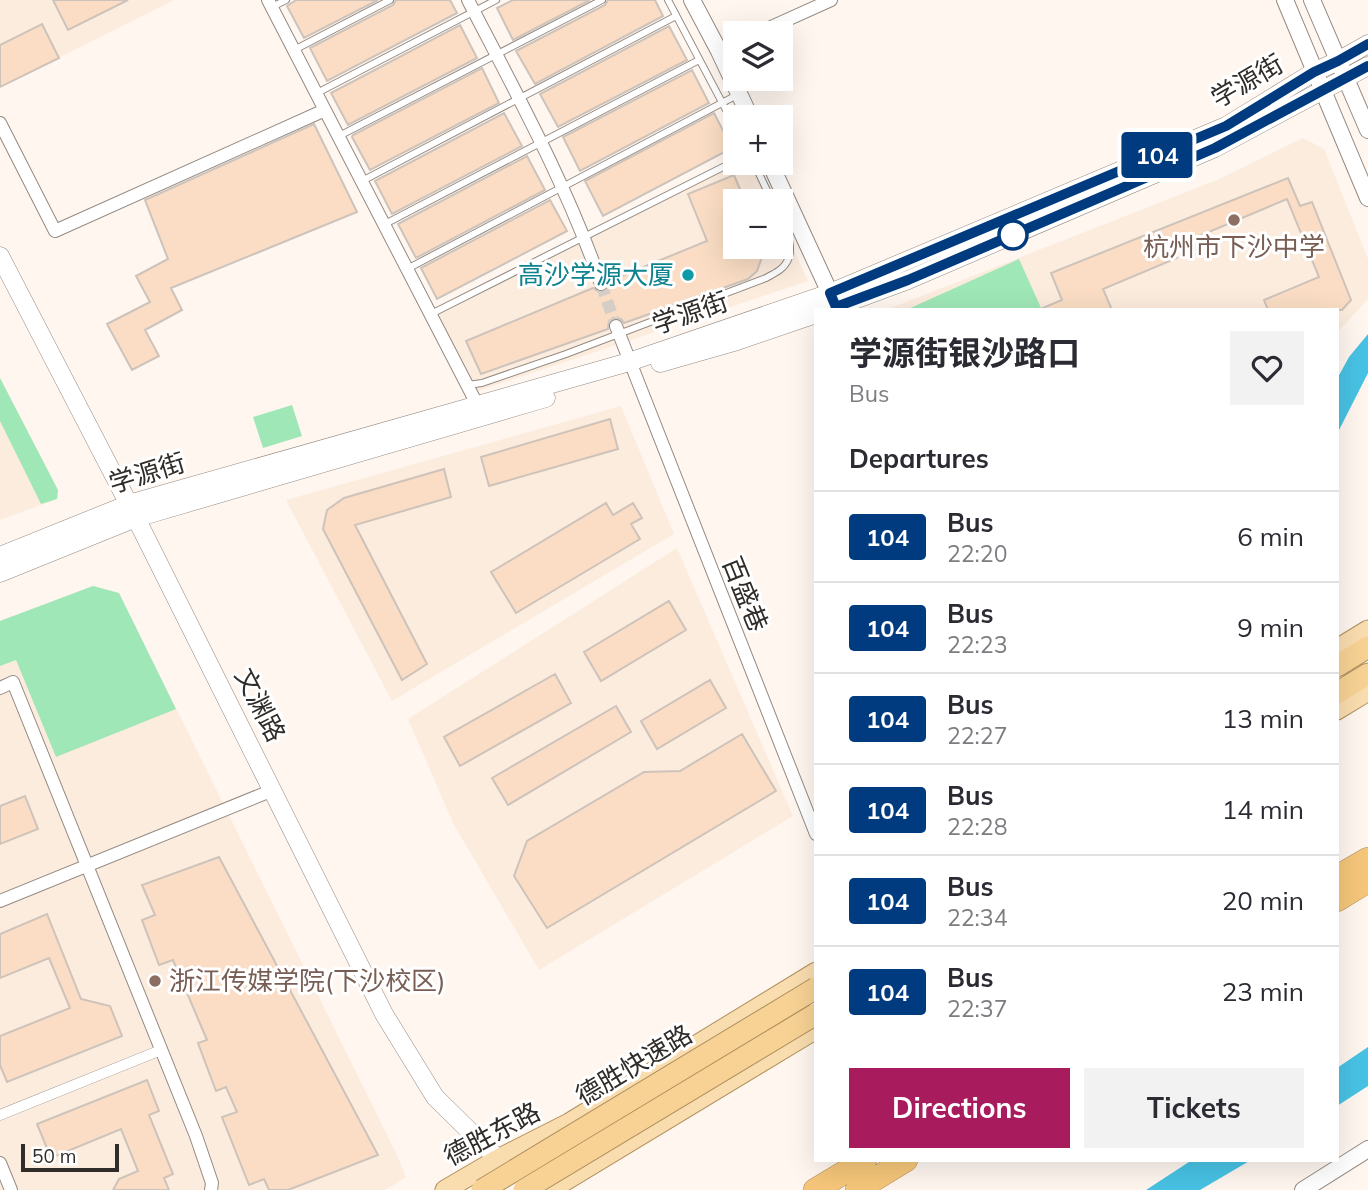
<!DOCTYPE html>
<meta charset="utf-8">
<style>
:root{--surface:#fff;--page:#f2f2f3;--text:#2b2b33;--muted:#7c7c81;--line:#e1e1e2;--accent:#a81c5e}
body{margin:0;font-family:Mulish,"Noto Sans SC",sans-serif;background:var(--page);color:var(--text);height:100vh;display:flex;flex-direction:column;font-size:26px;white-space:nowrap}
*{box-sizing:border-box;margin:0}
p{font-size:23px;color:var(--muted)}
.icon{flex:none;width:38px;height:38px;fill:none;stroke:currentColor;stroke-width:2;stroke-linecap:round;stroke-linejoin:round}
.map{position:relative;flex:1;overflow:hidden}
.side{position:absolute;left:814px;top:308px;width:525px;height:854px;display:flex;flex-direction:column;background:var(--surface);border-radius:0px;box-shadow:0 7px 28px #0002}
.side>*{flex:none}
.badge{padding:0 14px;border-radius:5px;font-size:24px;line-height:46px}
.tools{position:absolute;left:723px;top:21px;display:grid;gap:14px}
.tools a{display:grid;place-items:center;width:70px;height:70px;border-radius:0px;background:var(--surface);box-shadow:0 7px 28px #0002;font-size:35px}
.scale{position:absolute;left:21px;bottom:18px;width:98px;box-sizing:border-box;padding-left:7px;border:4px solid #302c29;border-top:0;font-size:19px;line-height:24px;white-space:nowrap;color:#302c29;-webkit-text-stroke:5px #fff;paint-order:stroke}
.map>.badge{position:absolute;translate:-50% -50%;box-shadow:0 0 0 4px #fff}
h2{padding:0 35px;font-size:26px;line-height:63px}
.round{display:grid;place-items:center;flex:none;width:74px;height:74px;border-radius:0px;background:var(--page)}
.head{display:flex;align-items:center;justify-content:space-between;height:119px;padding:0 35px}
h1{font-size:33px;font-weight:700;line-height:52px}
.button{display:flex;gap:14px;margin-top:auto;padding:14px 35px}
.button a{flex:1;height:80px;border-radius:0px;background:var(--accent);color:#fff;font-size:28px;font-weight:700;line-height:80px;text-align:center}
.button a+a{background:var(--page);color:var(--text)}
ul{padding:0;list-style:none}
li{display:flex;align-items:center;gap:21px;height:91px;padding:0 35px;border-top:2px solid var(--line)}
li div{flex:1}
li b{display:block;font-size:26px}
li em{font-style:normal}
li .badge{min-width:77px;font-weight:700;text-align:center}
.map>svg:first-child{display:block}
.built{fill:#fcecde}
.green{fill:#9fe7b7}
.water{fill:#48c2e4}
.building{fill:#faddc4;stroke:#cdc3bb;stroke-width:2}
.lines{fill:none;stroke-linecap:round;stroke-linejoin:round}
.minor-tunnel{stroke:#d5cec7;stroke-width:12;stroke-dasharray:12 6;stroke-linecap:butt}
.service-casing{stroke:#938a82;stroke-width:8}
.pedestrian-casing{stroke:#938a82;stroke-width:11}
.minor-casing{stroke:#938a82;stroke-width:14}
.tertiary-casing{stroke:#938a82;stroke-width:18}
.secondary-casing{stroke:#938a82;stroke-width:19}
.primary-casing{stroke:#b0905e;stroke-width:21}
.trunk-casing{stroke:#b0905e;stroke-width:23}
.motorway-casing{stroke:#b0905e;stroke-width:24}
.service{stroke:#fff;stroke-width:6}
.pedestrian{stroke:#fff;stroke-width:10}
.minor{stroke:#fff;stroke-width:12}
.tertiary{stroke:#fff;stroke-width:16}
.secondary{stroke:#fff;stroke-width:18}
.primary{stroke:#f9ddaf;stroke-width:19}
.trunk{stroke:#f7d294;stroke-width:21}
.motorway{stroke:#f5c67a;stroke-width:23}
.trunk-bridge-casing{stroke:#b0905e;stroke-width:23;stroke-linecap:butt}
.trunk-bridge{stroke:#f7d294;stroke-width:21}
.line-casing{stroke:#fff;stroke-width:16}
.line{stroke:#003b80;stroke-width:10}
.education-dot{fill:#8d6e63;stroke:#fff;stroke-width:2.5}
.stop-dot{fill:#fff;stroke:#003b80;stroke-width:3.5}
.culture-dot{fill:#0f9aa8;stroke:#fff;stroke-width:2.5}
.labels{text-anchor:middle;stroke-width:6;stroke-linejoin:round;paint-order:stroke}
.street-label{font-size:26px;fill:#302c29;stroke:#fff}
.education-label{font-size:26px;fill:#785e54;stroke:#fff}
.culture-label{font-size:26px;fill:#0d838f;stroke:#fff;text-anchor:end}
</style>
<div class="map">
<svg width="1368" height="1190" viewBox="0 0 1368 1190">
<rect width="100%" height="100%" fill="#fef6ef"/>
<path class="built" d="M0,0h174l-174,87z
M1303,138l21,11 44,110v40l-31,34v-23h-451l331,-130z
M735,163h19l17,38h-36v46h45l1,-26 27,60 -336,112 -41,-79z
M0,378l58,112 -1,9 -57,21z
M621,406l53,128 -282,167 -106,-201z
M677,548l116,268 -254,154 -85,-145 -46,-106z
M93,586l26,7 277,560 10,24 -21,13h-385v-569z"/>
<path class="green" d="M1019,259l23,51h-136z
M0,378l58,112 -1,9 -16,5 -41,-83z
M292,405l10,31 -39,12 -10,-31z
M93,586l26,7 57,116 -120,48 -40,-97 -16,6v-45z"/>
<path class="water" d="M1368,334v39l-31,61v-55l12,-22z
M1368,1047v39l-31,20v-38z
M1192,1160h59l-51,30h-54z"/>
<path class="building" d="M53,0h75l-60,30z
M296,0h82l-74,38 -17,-32z
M396,0h54l7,13 -130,68 -17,-33 83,-43z
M513,0h77l-77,40 -16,-32z
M608,0h47l8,16 -128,68 -19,-33 89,-46z
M42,24l17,34 -59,29v-42z
M460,25l17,33 -129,67 -17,-32z
M669,26l18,34 -129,67 -18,-33z
M482,68l17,35 -129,67 -18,-33 1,-2z
M692,70l17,33 -129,68 -17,-34z
M504,113l18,33 -130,68 -17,-33z
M714,113l18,35 -129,68 -18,-35z
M314,124l43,88 -186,76 11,22 -37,20 14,26 -27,14 -25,-46 43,-22 -14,-26 32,-17 -23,-59z
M527,156l18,34 -129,68 -18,-34z
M734,175l11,26h-10v46h27v10l-5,14 -9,8 -124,44 -3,-4 -8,-1 -4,3 -1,8 -127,45 -15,-33 127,-53 6,4h6l4,-6v-5l98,-40 -19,-47z
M1288,178l12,28 12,-4 39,98 -9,10h-74l-4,-10 55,-23 -32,-78 -114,48 4,11 -74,31 9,21h-74l24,-10 -11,-27z
M550,200l17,31 -130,68 -16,-31z
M610,419l8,30 -129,37 -8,-29z
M444,469l7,28 -96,28 72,139 -25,16 -79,-151 4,-19 17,-12z
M606,503l7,12 20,-12 9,15 -11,6 9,15 -124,74 -25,-41z
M669,601l17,29 -85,51 -17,-29z
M555,674l16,29 -111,63 -16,-29z
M710,680l16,28 -69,41 -16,-28z
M616,706l15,26 -123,73 -16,-27z
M742,734l34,57 -229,137 -33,-52 13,-35 117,-69 36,-1z
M25,796l13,33 -38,15v-38z
M219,857l159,298 -90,35h-19l-5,-11 -15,6 -27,-68 15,-5 -11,-25 -10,4 -18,-48 9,-3 -34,-80 -14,5 -17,-45 13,-5 -13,-30z
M47,914l34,85 29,7 12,30 -115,46 -7,-17v-29l70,-28 -21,-50 -49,20v-44z
M147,1080l12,31 -10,4 24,59 -9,4 5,12h-56l6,-11 19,-8 -17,-42 -70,29 -14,-34z"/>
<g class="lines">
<path class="minor-tunnel" d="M601,284l15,42"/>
<defs>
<path id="service" d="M668,0l67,127
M272,7l14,-7
M294,50l96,-50
M317,93l179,-93
M339,136l263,-136
M754,163l18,38
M362,181l314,-165
M385,224l314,-164
M407,269l330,-174
M431,314l304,-153
M468,385l14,-2 84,-29 200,-76c5,-3 12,-6 16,-10 15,-14 6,-34 -2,-50"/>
<path id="pedestrian" d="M0,1115l161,-65"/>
<path id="minor" d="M268,0l212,410
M468,0c48,93 99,185 133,284
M758,33l73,-33
M719,51l16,-7
M0,123l55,108 270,-121
M616,326l200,508
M0,688l13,-6 183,454 16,47 -1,7
M0,901l273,-111
M0,1163l11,27"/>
<path id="tertiary" d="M692,0l27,51 31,66
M1285,0l83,198
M1312,0l56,130
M770,163l65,141
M1303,1190l65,-41"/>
<path id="secondary" d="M0,256l136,262 248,496 51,83 63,62 10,5
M827,310l81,-30 307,-132 153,-82
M660,363l77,-22 79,-27
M0,556l129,-52 500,-142 201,-69 396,-167 88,-54 24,-11 30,-17
M0,573l136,-55 410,-120"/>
<path id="primary" d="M1337,649l31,-19
M1337,710l31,-19
M445,1190l53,-31 71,-36 247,-151
M550,1190l266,-161"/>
<path id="trunk" d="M1337,666l31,-19
M1337,693l31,-19"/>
<path id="motorway" d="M1337,877l31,-18
M1337,900l31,-19
M815,1190l50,-30
M857,1190l49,-30"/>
</defs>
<use href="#service" class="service-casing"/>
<use href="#pedestrian" class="pedestrian-casing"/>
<use href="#minor" class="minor-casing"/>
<use href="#tertiary" class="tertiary-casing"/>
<use href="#secondary" class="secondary-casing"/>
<use href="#primary" class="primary-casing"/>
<use href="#trunk" class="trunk-casing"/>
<use href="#motorway" class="motorway-casing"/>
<use href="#service" class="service"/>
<use href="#pedestrian" class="pedestrian"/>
<use href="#minor" class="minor"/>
<use href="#tertiary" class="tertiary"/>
<use href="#secondary" class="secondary"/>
<use href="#primary" class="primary"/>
<use href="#trunk" class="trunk"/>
<use href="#motorway" class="motorway"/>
<defs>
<path id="trunk-bridge" d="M482,1190l334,-202
M524,1190l292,-176"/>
</defs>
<use href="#trunk-bridge" class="trunk-bridge-casing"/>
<use href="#trunk-bridge" class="trunk-bridge"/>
</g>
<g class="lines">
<defs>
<path id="line" d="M1368,44l-30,17 -24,11 -88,54 -396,167 6,14 72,-27 307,-132 153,-82"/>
</defs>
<use href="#line" class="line-casing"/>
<use href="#line" class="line"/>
</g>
<g class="education-dot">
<circle cx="1234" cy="220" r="7"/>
<circle cx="155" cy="981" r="7"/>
</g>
<circle class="stop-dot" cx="1013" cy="235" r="14"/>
<circle class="culture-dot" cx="688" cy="275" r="7"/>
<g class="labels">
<g class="street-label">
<text transform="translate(1247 81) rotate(-30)" y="9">学源街</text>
<text transform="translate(690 313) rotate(-19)" y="9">学源街</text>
<text transform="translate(147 473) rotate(-17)" y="9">学源街</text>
<text transform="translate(745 594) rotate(68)" y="9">百盛巷</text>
<text transform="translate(260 705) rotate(63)" y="9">文渊路</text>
<text transform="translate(634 1065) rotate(-31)" y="9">德胜快速路</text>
<text transform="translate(492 1134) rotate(-28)" y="9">德胜东路</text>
</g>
<g class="education-label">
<text x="1234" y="256">杭州市下沙中学</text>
<text x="169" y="990" text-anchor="start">浙江传媒学院(下沙校区)</text>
</g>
<g class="culture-label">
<text x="674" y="284">高沙学源大厦</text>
</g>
</g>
</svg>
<div class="tools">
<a><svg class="icon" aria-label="layers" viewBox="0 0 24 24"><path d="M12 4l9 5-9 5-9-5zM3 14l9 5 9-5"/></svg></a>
<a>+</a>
<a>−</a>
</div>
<div class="scale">50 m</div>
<b class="badge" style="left:1157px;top:155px;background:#003b80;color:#fff">104</b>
<section class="side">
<div class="head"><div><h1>学源街银沙路口</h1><p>Bus</p></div><a class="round"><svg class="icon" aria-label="heart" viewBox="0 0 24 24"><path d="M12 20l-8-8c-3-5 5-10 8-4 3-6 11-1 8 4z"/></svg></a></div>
<h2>Departures</h2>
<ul>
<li><span class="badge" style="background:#003b80;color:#fff">104</span><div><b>Bus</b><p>22:20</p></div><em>6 min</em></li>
<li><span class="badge" style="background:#003b80;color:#fff">104</span><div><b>Bus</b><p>22:23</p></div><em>9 min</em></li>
<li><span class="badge" style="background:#003b80;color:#fff">104</span><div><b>Bus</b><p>22:27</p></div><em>13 min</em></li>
<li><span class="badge" style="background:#003b80;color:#fff">104</span><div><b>Bus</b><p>22:28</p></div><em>14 min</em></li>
<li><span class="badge" style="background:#003b80;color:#fff">104</span><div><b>Bus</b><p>22:34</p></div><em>20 min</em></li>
<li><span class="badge" style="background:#003b80;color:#fff">104</span><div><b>Bus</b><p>22:37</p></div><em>23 min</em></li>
</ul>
<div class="button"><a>Directions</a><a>Tickets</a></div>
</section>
</div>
